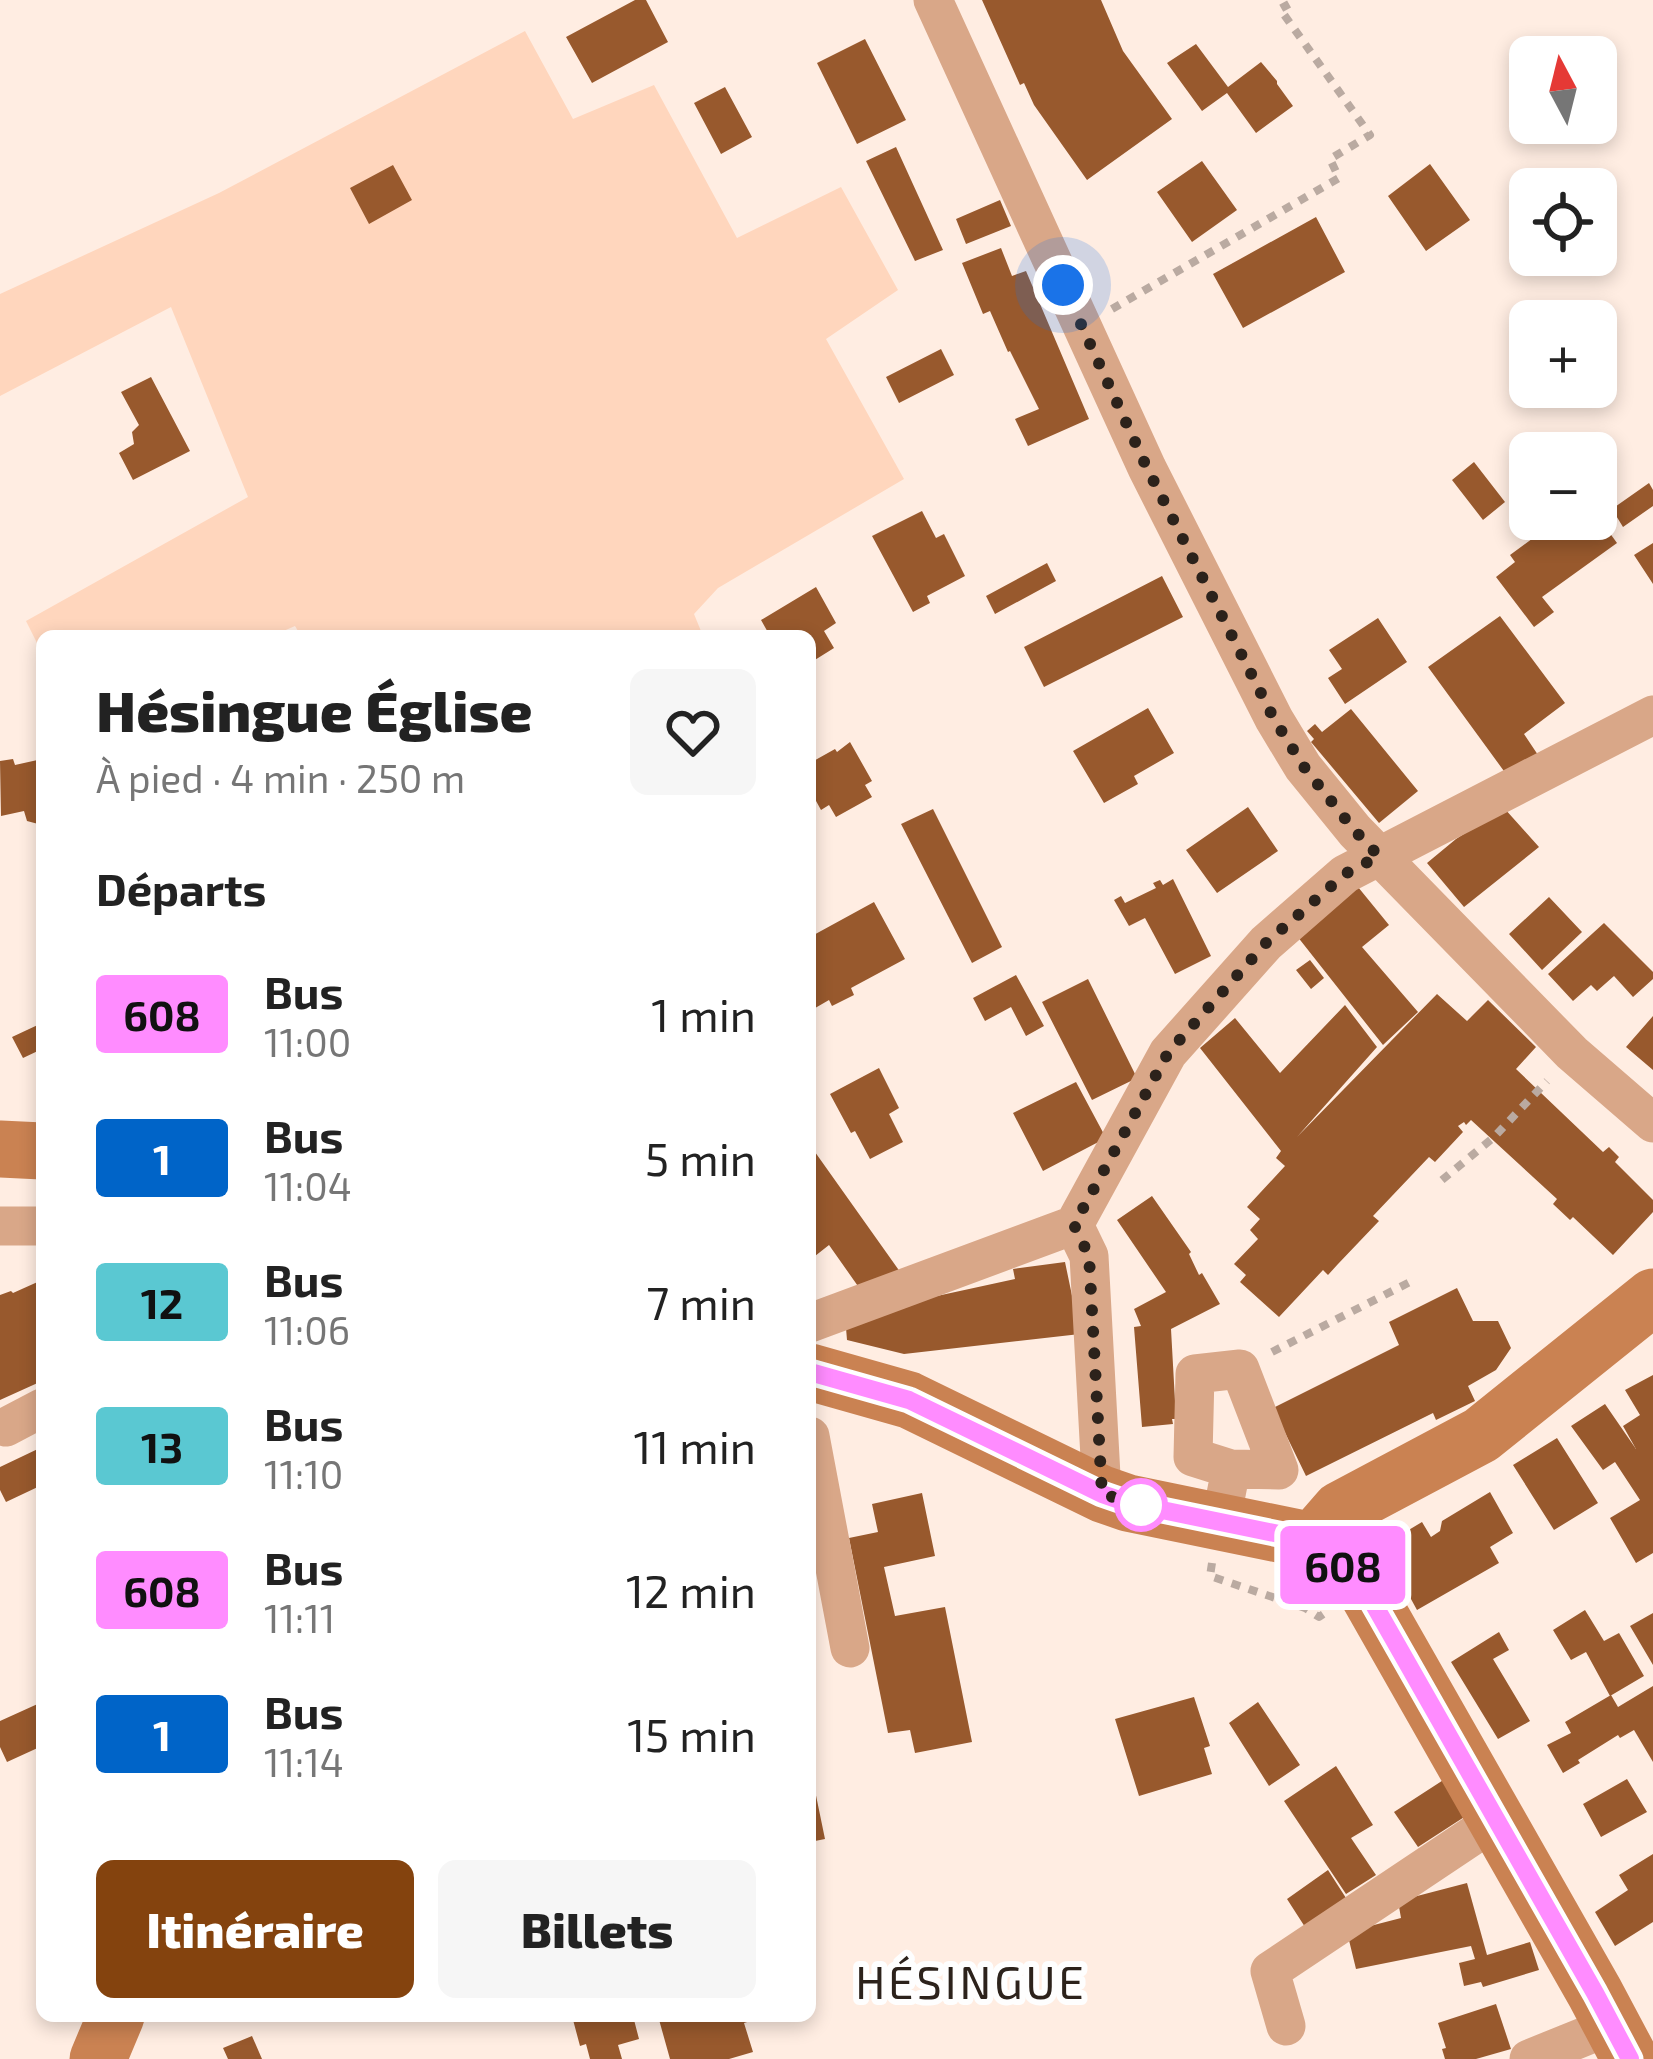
<!DOCTYPE html>
<html lang="fr">
<meta charset="utf-8">
<style>
:root{--surface:#fff;--page:#f6f6f6;--text:#222;--muted:#767676;--accent:#84430e}
body{margin:0;font-family:"Exo 2",sans-serif;background:var(--page);color:var(--text);height:100vh;display:flex;flex-direction:column;font-size:45px;white-space:nowrap}
*{box-sizing:border-box;margin:0}
p{font-size:39px;color:var(--muted)}
.icon{flex:none;width:66px;height:66px;fill:none;stroke:currentColor;stroke-width:2;stroke-linecap:round;stroke-linejoin:round}
.map{position:relative;flex:1;overflow:hidden}
.sheet{position:absolute;left:36px;top:630px;width:780px;height:1392px;display:flex;flex-direction:column;background:var(--surface);border-radius:18px;box-shadow:0 6px 18px #0003}
.sheet>*{flex:none}
.badge{padding:0 24px;border-radius:9px;font-size:42px;line-height:78px}
.needle{width:78px;rotate:353deg}
.buttons{position:absolute;left:1509px;top:36px;display:grid;gap:24px}
.buttons a{display:grid;place-items:center;width:108px;height:108px;border-radius:18px;background:var(--surface);box-shadow:0 6px 18px #0003;font-size:60px}
.you{position:absolute;width:60px;height:60px;margin:-30px;border:9px solid #fff;border-radius:50%;background:#1a73e8;box-shadow:0 0 0 18px #1a73e833}
.map>.badge{position:absolute;translate:-50% -50%;box-shadow:0 0 0 6px #fff}
h2{padding:0 60px;font-size:45px;line-height:108px}
.round{display:grid;place-items:center;flex:none;width:126px;height:126px;border-radius:18px;background:var(--page)}
.headline{display:flex;align-items:center;justify-content:space-between;height:204px;padding:0 60px}
h1{font-size:57px;font-weight:800;line-height:90px}
.button{display:flex;gap:24px;margin-top:auto;padding:24px 60px}
.button a{flex:1;height:138px;border-radius:18px;background:var(--accent);color:#fff;font-size:48px;font-weight:800;line-height:138px;text-align:center}
.button a+a{background:var(--page);color:var(--text)}
ul{padding:0;list-style:none}
li{display:flex;align-items:center;gap:36px;height:144px;padding:0 60px}
li div{flex:1}
li b{display:block;font-size:45px}
li em{font-style:normal}
li .badge{min-width:132px;font-weight:700;text-align:center}
.map>svg:first-child{display:block}
.green{fill:#ffd6bd}
.building{fill:#98592d}
.lines{fill:none;stroke-linecap:round;stroke-linejoin:round}
.path{stroke:#baaaa1;stroke-width:8;stroke-dasharray:9 9;stroke-linecap:butt}
.street{stroke:#d9a788;stroke-width:39}
.secondary{stroke:#ca8252;stroke-width:57}
.line-casing{stroke:#fff;stroke-width:27}
.line{stroke:#ff8cff;stroke-width:18}
.walk{stroke:#2c221b;stroke-width:12;stroke-dasharray:0 21.6}
.stop-dot{fill:#fff;stroke:#ff8cff;stroke-width:6}
.labels{text-anchor:middle;stroke-width:12;stroke-linejoin:round;paint-order:stroke}
.quarter-label{font-size:45px;letter-spacing:3px;fill:#2c221b;stroke:#fefefe}
</style>
<div class="map">
<svg width="1653" height="2059" viewBox="0 0 1653 2059">
<rect width="100%" height="100%" fill="#ffede2"/>
<path class="green" d="M525,31l48,88 81,-34 83,153 104,-51 57,103 -72,49 78,140 -186,109 -24,26 9,22h-402l-6,-10 -23,10h-230v17l-16,-32 222,-124 -77,-190 -171,89v-102l219,-101z"/>
<path class="building" d="M635,0h11l22,42 -76,41 -26,-46z
M982,0h119l22,51 49,68 -85,61 -53,-75 -10,-22 -4,2z
M865,39l41,81 -49,24 -40,-81z
M1196,44l32,43 33,-25 16,19v3l16,22 -37,27 -29,-40 -25,18 -35,-48z
M725,87l27,50 -31,17 -27,-51z
M896,147l47,103 -28,11 -49,-100z
M1202,161l35,49 -45,32 -35,-50z
M1430,164l40,56 -44,31 -38,-55z
M393,165l19,35 -43,24 -19,-36z
M1000,200l11,26 -45,18 -10,-25z
M1316,217l29,55 -102,56 -30,-54z
M1001,248l11,28 14,-5 63,148 -61,27 -13,-27 24,-10 -29,-58 -2,1 -18,-41 -7,3 -21,-51z
M941,349l13,26 -55,28 -13,-26z
M151,377l39,74 -57,29 -14,-27 15,-9 -2,-12 7,-7 -18,-33z
M1474,462l31,40 -22,18 -31,-40z
M1649,483l4,7v16l-30,21 -11,-18z
M922,511l14,27 8,-4 21,42 -38,20 3,7 -17,9 -41,-76z
M1596,514l21,29 -75,54 12,15 -20,15 -38,-50 19,-15 -5,-7 49,-36h37z
M1653,543v41l-19,-29z
M1047,563l9,18 -61,33 -9,-18z
M1162,576l21,41 -139,70 -20,-40z
M816,587l20,36 -12,8 10,17 -24,15v-27h-40l-9,-16z
M1500,616l65,87 -41,31 18,27 -33,17 -81,-111z
M1378,618l29,44 -62,42 -17,-26 14,-9 -13,-19z
M1148,708l26,45 -40,23 4,8 -34,19 -31,-52z
M1351,709l67,82 -39,32 -68,-81 3,-3 -7,-8 8,-7 7,8z
M850,742l22,39 -7,4 7,12 -36,20 -7,-12 -8,5 -11,-20v-27l25,-14 2,3z
M13,759l2,6 27,-6v66l-15,-4 -3,-10 -23,5 -1,-55z
M1248,807l30,44 -61,42 -31,-43z
M1504,808l35,39 -75,60 -37,-44 29,-24z
M933,809l69,138 -30,16 -71,-139z
M1173,879l38,77 -36,18 -30,-56 -16,8 -15,-26 7,-4 4,7 31,-15 -3,-5 7,-3 3,5z
M1358,887l31,38 -27,22 56,65 -35,33 -86,-109z
M1549,897l33,35 -40,38 -33,-36z
M874,902l31,57 -54,29 3,7 -22,11 -3,-6 -19,11v-74z
M1604,923l49,49v7l-20,18 -19,-21 -17,15 -6,-6 -18,16 -25,-27z
M1310,960l14,18 -13,11 -15,-19z
M1016,975l28,51 -18,10 -15,-29 -26,14 -12,-23z
M1088,979l49,99 -45,22 -50,-98z
M1437,994l30,27 21,-21 48,47 -20,22 87,83 6,-5 10,10 -4,5 38,38v12l-40,43 -40,-38 -3,3 -17,-16 4,-5 -86,-79 -5,5 -2,-3 -6,4 5,6 -28,30 -6,-5 -56,59 6,5 -41,43 -10,11 -5,-5 -44,47 -39,-35 6,-7 -12,-11 24,-25 -8,-9 10,-11 -13,-12 38,-41 -9,-8 5,-7 -81,-103 35,-30 45,55 65,-68 32,42 -80,90z
M1653,1016v54l-27,-23z
M42,1023v26l-19,9 -11,-21z
M879,1068l20,40 -10,6 14,28 -33,17 -15,-28 -4,2 -21,-39z
M1076,1082l30,56 -63,33 -30,-58z
M810,1145l93,131 -43,13 -31,-44 -19,15z
M1152,1196l39,56 -2,2 10,21 3,-2 18,31 -49,25 5,90h-4l1,5 -31,3 -8,-100 7,-1 -7,-17 32,-17 -49,-72z
M1065,1262l15,72 -176,20 -57,-14 -2,-24 170,-37 -2,-10z
M42,1280v101l-42,19v-105l11,-4 2,2z
M1457,1288l16,33h25l13,27 -15,22 -28,16 7,15 -39,19 -3,-7 -127,63 -33,-68 126,-63 -10,-23z
M1653,1375v178l-17,10 -26,-45 30,-18 -25,-38 -12,8 -32,-44 34,-22 31,45 -13,-23 17,-11 -15,-25z
M1557,1438l41,65 -44,27 -41,-65z
M42,1447v38l-36,17 -6,-12v-23z
M1490,1492l23,41 -23,14 9,16 -82,47 -35,-64 40,-24 9,15 9,-6 2,-10z
M922,1493l13,63 -51,11 11,49 50,-9 27,135 -57,11 -5,-23 -22,3 -39,-195 29,-6 -6,-28z
M1585,1610l19,31 15,-8 25,43 -34,20 -24,-44 -15,8 -18,-30z
M1653,1613v52l-23,-39z
M1499,1632l10,18 -16,9 37,62 -32,18 -47,-77z
M1653,1686v76l-19,-32 -14,8 -2,-3 -40,25 2,3 -17,10 -16,-28 24,-12 -6,-11 46,-27 7,12z
M1194,1697l16,49 -6,2 8,26 -73,22 -24,-77z
M42,1702v44l-35,16 -7,-15v-26z
M1258,1702l42,63 -31,21 -40,-63z
M1336,1766l37,59 -22,13 25,37 -30,19 -62,-93z
M812,1776l13,63 -15,3v-65z
M1448,1777l24,35 -54,35 -24,-35z
M1627,1779l20,33 -46,25 -18,-33z
M1653,1854v68l-38,24 -20,-34 33,-22 -9,-15z
M1328,1870l18,28 -41,29 -18,-28z
M1467,1883l20,72 43,-13 9,28 -56,17 -2,-5 -17,4 -5,-23 16,-4 -4,-13 -115,23 -9,-37 54,-14 -3,-17z
M1496,2004l15,45 -35,10h-31l-3,-10 4,-1 -8,-25z
M572,2016h61l6,23 -21,6 4,14h-32l-4,-15 -6,2z
M658,2016h105v1l-19,6 9,29 -24,7h-59z
M252,2036l10,23h-34l-5,-11z"/>
<g class="lines">
<path class="path" d="M1112,309l227,-131 -9,-19 40,-24 -90,-126 16,-9
M1442,1180l51,-42 54,-57
M1272,1352l138,-70
M1212,1563l-2,13 95,32 14,9 9,-6"/>
<path class="street" d="M933,0l214,468 127,251 29,48 52,64 217,222 81,70
M1074,1225l15,31 13,238
M0,1226h42
M810,1323l264,-98 94,-172 98,-110 79,-69 308,-159
M6,1427l36,-19
M810,1436l40,212
M1221,1520l10,-51 -38,-12 2,-83 45,-5 39,101 -48,-1
M1286,2026l-16,-55 226,-151
M1529,2059l84,-34"/>
<path class="secondary" d="M0,1149l42,2
M810,1372l99,28 193,94 26,9 185,38 26,19 25,27 231,406 35,66
M1313,1541l27,-31 141,-75 172,-138
M98,2059l18,-43"/>
</g>
<g class="lines">
<defs>
<path id="line" d="M810,1372l99,28 193,94 26,9 185,38 26,20 25,26 231,406 35,66"/>
</defs>
<use href="#line" class="line-casing"/>
<use href="#line" class="line"/>
<path class="walk" d="M1063,285l84,183 127,251 30,48 51,64 24,25 -34,18 -79,69 -98,110 -94,172 15,31 13,238 39,11"/>
</g>
<circle class="stop-dot" cx="1141" cy="1505" r="24"/>
<g class="labels">
<g class="quarter-label">
<text x="971" y="1999">HÉSINGUE</text>
</g>
</g>
</svg>
<div class="buttons">
<a><svg class="needle" viewBox="-14 -14 28 28"><path d="M0-13l5 13h-10z" fill="#e53935"/><path d="M0 13l5-13h-10z" fill="#767676"/></svg></a>
<a><svg class="icon" aria-label="locate" viewBox="0 0 24 24"><circle cx="12" cy="12" r="6"/><path d="M12 2v4M12 18v4M2 12h4M18 12h4"/></svg></a>
<a>+</a>
<a>−</a>
</div>
<div class="you" style="left:1063px;top:285px"></div>
<b class="badge" style="left:1343px;top:1565px;background:#ff8cff;color:#111">608</b>
<section class="sheet">
<div class="headline"><div><h1>Hésingue Église</h1><p>À pied · 4 min · 250 m</p></div><a class="round"><svg class="icon" aria-label="heart" viewBox="0 0 24 24"><path d="M12 20l-8-8c-3-5 5-10 8-4 3-6 11-1 8 4z"/></svg></a></div>
<h2>Départs</h2>
<ul>
<li><span class="badge" style="background:#ff8cff;color:#111">608</span><div><b>Bus</b><p>11:00</p></div><em>1 min</em></li>
<li><span class="badge" style="background:#0064c8;color:#fff">1</span><div><b>Bus</b><p>11:04</p></div><em>5 min</em></li>
<li><span class="badge" style="background:#5ac8d2;color:#111">12</span><div><b>Bus</b><p>11:06</p></div><em>7 min</em></li>
<li><span class="badge" style="background:#5ac8d2;color:#111">13</span><div><b>Bus</b><p>11:10</p></div><em>11 min</em></li>
<li><span class="badge" style="background:#ff8cff;color:#111">608</span><div><b>Bus</b><p>11:11</p></div><em>12 min</em></li>
<li><span class="badge" style="background:#0064c8;color:#fff">1</span><div><b>Bus</b><p>11:14</p></div><em>15 min</em></li>
</ul>
<div class="button"><a>Itinéraire</a><a>Billets</a></div>
</section>
</div>
